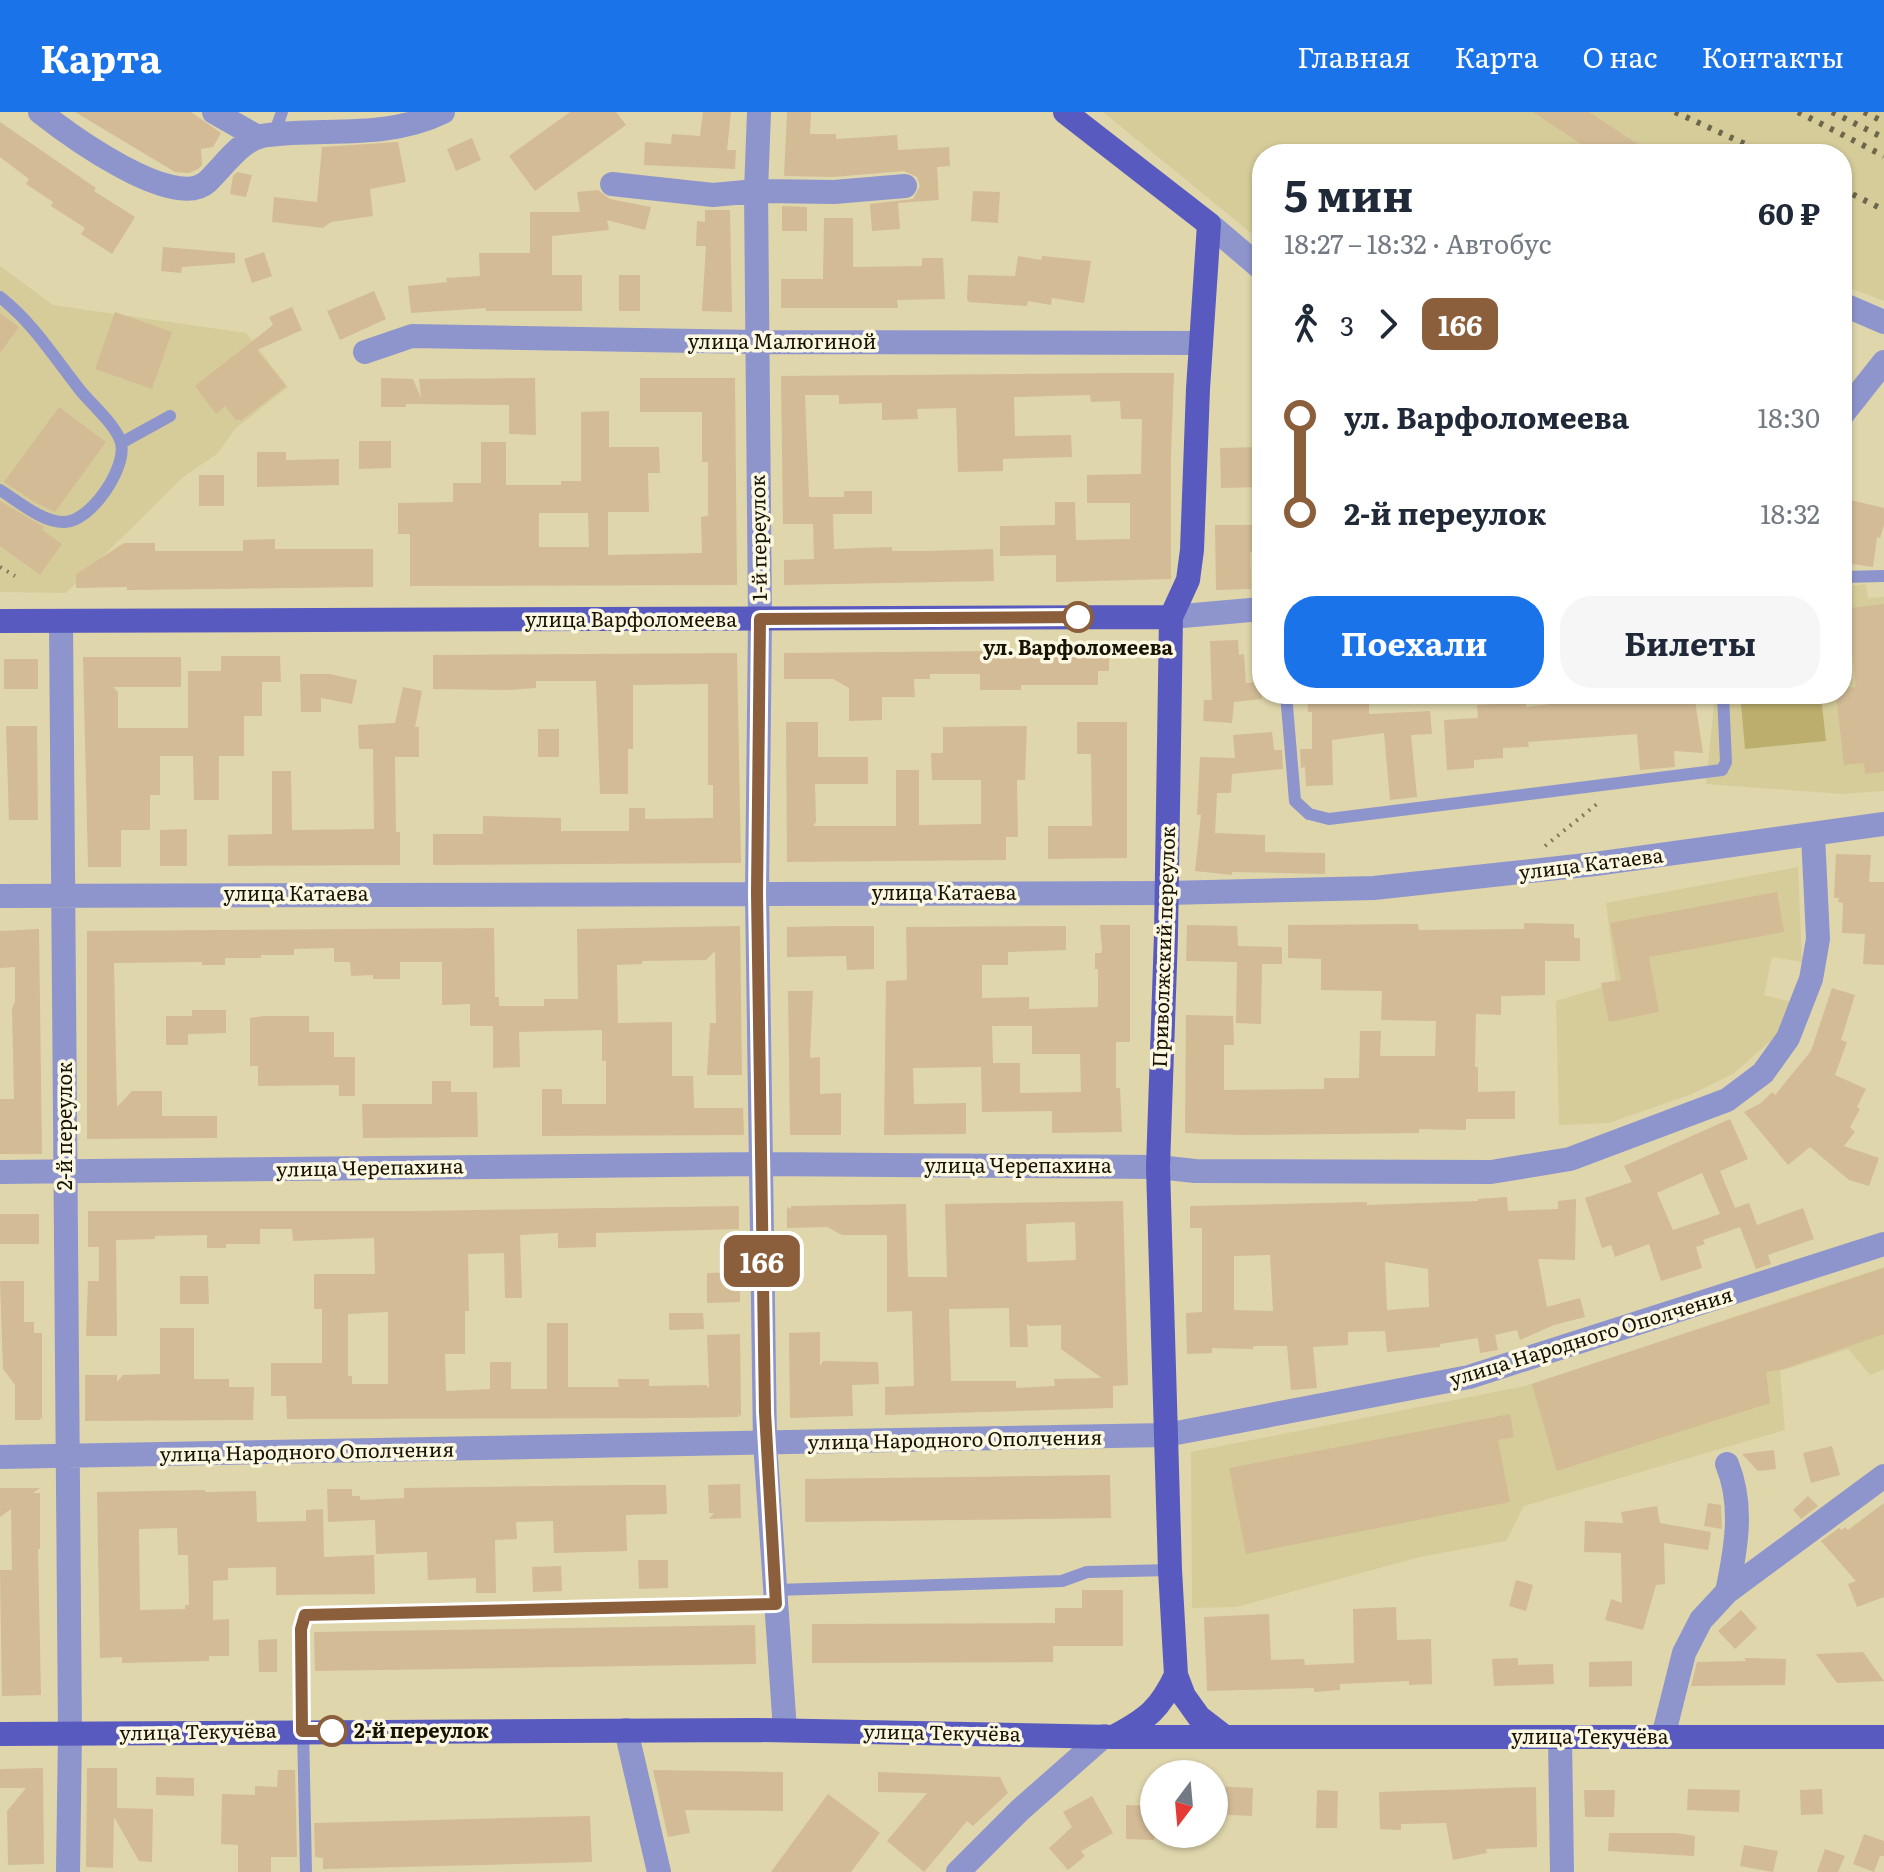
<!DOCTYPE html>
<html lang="ru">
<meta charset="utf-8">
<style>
:root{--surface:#fff;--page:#f6f6f7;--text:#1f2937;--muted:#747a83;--accent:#1a73e8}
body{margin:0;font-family:Literata,serif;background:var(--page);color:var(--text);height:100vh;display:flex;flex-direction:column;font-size:30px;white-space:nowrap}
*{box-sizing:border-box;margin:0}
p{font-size:26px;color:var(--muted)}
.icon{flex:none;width:44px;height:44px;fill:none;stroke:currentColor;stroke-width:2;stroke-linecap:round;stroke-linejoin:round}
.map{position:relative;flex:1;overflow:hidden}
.sheet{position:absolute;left:1252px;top:32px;width:600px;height:560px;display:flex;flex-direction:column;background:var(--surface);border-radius:32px;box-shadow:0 2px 6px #0004}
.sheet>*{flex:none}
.badge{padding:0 16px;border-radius:12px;font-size:28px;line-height:52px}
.needle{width:52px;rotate:196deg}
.buttons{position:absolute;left:1140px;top:1648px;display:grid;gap:16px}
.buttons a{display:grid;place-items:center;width:88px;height:88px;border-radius:50%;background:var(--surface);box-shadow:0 2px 6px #0004;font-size:40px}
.map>.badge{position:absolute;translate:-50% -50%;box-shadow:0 0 0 4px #fff}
.legs{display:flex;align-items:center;gap:12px;height:88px;padding:0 32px;font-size:26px}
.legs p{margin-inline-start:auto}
.overview{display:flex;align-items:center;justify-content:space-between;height:136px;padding:0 32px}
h1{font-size:44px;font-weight:700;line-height:60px}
.cta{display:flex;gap:16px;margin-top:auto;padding:16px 32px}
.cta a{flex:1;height:92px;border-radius:32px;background:var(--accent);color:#fff;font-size:32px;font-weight:700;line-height:92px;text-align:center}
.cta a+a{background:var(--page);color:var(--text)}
ul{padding:0 32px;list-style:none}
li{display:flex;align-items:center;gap:28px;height:96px;font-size:30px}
li i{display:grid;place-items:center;width:12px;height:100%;margin:0 10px;background:currentColor}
li i::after{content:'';width:20px;height:20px;margin:-10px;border:6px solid;border-radius:50%;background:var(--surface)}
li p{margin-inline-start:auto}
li:first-child i{background:linear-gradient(#0000 50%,currentColor 0)}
li:last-child i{background:linear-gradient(currentColor 50%,#0000 0)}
header{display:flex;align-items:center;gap:48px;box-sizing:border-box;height:112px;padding:0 40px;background:var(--accent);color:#fff}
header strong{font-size:38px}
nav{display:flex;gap:44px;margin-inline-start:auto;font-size:28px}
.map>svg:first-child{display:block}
.built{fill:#d6cc9a}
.green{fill:#bcaf6d}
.building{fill:#d3bb96;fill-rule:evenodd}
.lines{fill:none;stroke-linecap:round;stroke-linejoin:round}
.path{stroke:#817a5d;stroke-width:4;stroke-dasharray:2 6;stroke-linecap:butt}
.service{stroke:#8e95cd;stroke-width:12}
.minor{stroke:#8e95cd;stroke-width:24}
.tertiary{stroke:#8e95cd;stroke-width:24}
.primary{stroke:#585ac0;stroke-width:24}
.rail{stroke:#6c664b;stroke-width:6;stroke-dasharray:4 8;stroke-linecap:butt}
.line-1-casing{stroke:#fff;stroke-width:18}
.line-1{stroke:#8b5e3c;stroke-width:12}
.stop-1-dot{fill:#fff;stroke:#8b5e3c;stroke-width:4}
.labels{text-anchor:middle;stroke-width:7;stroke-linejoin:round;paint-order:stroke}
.street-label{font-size:20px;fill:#181405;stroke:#fbf7e1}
.stop-label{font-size:20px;font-weight:bold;fill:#181405;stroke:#fbf7e1}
</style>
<header>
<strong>Карта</strong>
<nav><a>Главная</a><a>Карта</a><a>О нас</a><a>Контакты</a></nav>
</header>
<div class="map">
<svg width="1884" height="1760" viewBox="0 0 1884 1760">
<rect width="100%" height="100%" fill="#dfd6ac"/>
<path class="built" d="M1103,0h781v189l-42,-16v-131h-580v88z
M0,154l53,39 193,28 42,54 -52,41 -19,26 -34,23 -117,116 -66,-1z
M1866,472l2,14 16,-1v194l-42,3 -136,-10 9,-90h127v-107z
M1798,755l4,95 -30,-5 -8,38 28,7 -17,35 -42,37 -41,20 -83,29 -50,2 -3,-124 60,-18 -10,-80z
M1884,1155v102l-14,6 -22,-26 -68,22 5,59 -261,76 -18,35 -86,16 -184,50 -44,1 -1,-156 334,-66z"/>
<path class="green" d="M1821,584l5,45 -81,8 -4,-45z"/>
<path class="building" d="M75,0h116l30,21 -8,14 -12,2 1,16 -4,4 -9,4 -14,-1z
M570,0h46l10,13 -91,66 -26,-35z
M703,0h28l-4,38h9l-1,19 -91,-4 1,-23 26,2 1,-10 28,2z
M787,0h24l-1,22h26v5l61,-4 1,15 51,-3 1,19 -13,1 2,33 -41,3 2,26 -28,2 -2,-27 43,-5 7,-13 -3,-9 -13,-6 -71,6 -49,-1z
M1533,0h56l64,42h-57z
M0,10l96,66 -2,3 41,26 -23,37 -31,-20 4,-6 -34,-22 2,-4 -27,-18 3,-5 -29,-22z
M472,26l9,22 -25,11 -9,-22z
M398,30l8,40 -36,7 3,27 -42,6 -8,6 -51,-6 2,-25 43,5 5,-55z
M237,60l15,3 -6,22 -16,-3 3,-18z
M598,78l12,9 41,8 -6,23 -38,-10 2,10 -57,6v39h30v36h-96v-3l-75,5 -3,-27 39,-4 -1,-4 34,-2 -1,-23h51v-41h50l-3,-20z
M973,79l27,1 -2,31 -27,-2z
M782,94l25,1v24h-25z
M705,98h25l2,102 -30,-1 4,-65h-10l1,-25 8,1z
M824,106h29v49l69,-1v-8h21l2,41 -48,1 1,8h-117v-29h42z
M163,135l72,6v10l-53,4 -1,6 -20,-2z
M264,140l8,24 -20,7 -8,-24z
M1018,144l23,4 1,-4 49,5 -7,42 -32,-5 -1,7 -23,-4 -1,5 -58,-4 -2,-3 1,-24 47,1z
M619,163h21v36h-21z
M374,179l12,28 -46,21 -13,-29z
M292,195l10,23 -45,20 29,36 -44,34h-6l-11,-14 -9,8 -21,-28 78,-61 -4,-8z
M115,200l57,20 -20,57 -57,-20z
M0,201l19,14 -19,26z
M1117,261h57l-3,83v123l-115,3v-27l-56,1v-30l55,-1v-23h20l1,38 54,-1v-36h-43v-28l54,-1 1,-55h-21l-1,-18 -29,1 -1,-7 -76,2 1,39 56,-1 1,22 -69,2v12l-45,1 -2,-64 -39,1 1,10 -36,1v-17l-43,1v-9h-34l4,102h35v-6h28v23h-39l1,35 58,-2v4h37l64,-2 1,32 -210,4v-25l30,-1 -1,-35h-30l-2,-148z
M381,266l32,1 8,19 -2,-19 116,-1 1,57 -27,-1v-29l-103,-1v3h-25z
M640,266h95l2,207 -327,1v-52h-12v-31l55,-1v-19h28v-41h25v43h55v-4h20v-69l28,-1v36h50l1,26h-12l1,39h-41v43l94,-2 -1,-36 7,-1v-54h-6v-50h-62zM539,401h49l1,34h-50z
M59,295l47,35 -51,70 -19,-9 -32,-21z
M359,329h32v27l-32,1z
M1262,335l-1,40 -40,1 -1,-40z
M257,340h29v8l53,-1v26l-82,2z
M199,363h25v31h-25z
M1846,387l38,9v17l-4,13 -3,-1 -4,30 -28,-4 5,-42 -8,-2z
M0,389l44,26 -2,3 20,14 -22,31 -40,-29z
M1215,413h47v27h-12l1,37 -35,1z
M275,427v10h98v38l-246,3v-3l-51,1v-14l48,-31h31v8h88v-11z
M1884,492v168l-19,2 -1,-11 -20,2 -8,-71h6v-6l14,-1 -5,-46 -9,1v-33z
M1238,528l1,15 5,-1 2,29 16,-1v17l-28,3 -2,21 -29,-2 1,-21h8l-2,-59z
M1109,538v21h-11v14h-77v5h-41v-16h-50v5h-16l1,18h-33v23l-33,1v-33l-16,-9h-49v-26z
M737,541l4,210 -308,2v-31h50v-18l78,2v13h68v-23h16v11l68,-1v-33h-5v-101l-75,1v64h-5v45h-28l-4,-113h-60v7l-28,2 -75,-1v-34z
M221,544h59l1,26h-19v34h-18v40h-25v44h-25l-1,-44h-33v39h-10v35h-29v37h-33l-5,-210h98v30h-68l5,5v36h70v-57h33z
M4,547h34v30h-34z
M300,562h29l28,6 -5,24 -31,-6v14h-20z
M403,575l19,4 -7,36h4v30h-24l1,75h4v33l-172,1v-31l44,-1v-63h19l1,59 82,-1 -1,-80h-14l-1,-24 37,-2z
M1307,582h62v20l61,-3 2,23 -21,1 6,62 -27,3 -6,-67 -52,7 1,45 -27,1 -1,-19 -4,1 -1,-19h12v-37h-4z
M1633,582h61l9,59 -29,-2 1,16 -35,3 -3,-36 -109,8 1,5 -26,1v10l-29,2v8l-27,2 -3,-50 34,-2 -1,-13 49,-3v5z
M786,610h32v35h50v27h-53l1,38 -3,4h83v-56h23v55l62,-1v-44h-49l-1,-27h12v-26l84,-1 -2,54h-8l1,57h-12v23l-219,2z
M1077,610h50v136l-79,1v-33h44l-1,-72h-14z
M6,614h31l1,94h-29z
M538,617h21v28h-21z
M1272,620l2,18h8l1,19 -51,5 -1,19h-14l-2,40 50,2v17l60,1v21l-93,-2v3l-37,-4 6,-56h-4l3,-58 35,1 -2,-23z
M187,717v37h-27v-36z
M1836,742l35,1 -2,27h15v83l-21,-1 2,-30 -23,-1 1,-30 -5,-1 1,-4h-5z
M1777,780l7,40 -135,25 10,55 -50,10 -8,-39 20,-3 -11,-57z
M1524,811l50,1v14h6v23h-35v34l-44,1v19l-25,-1 -1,53h3v25l37,-1v28h-49v11l-47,-1v4l-180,2 -54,-2 1,-118 47,1 1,29h-10v45l100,-1v-11h35l1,-47h21l-1,25h55l1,-35 -55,-1 1,-29 -61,-1v-31l-33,-1v-33l130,-1 1,6 105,-1z
M1100,813h30v117h-14v46h4l2,44 -70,1v-22l-70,1 -1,-45 -68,1 1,36 52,-1v31l-82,1 2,-154 21,-1 -1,-53 160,-1v24l-58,2v13h-26v33l47,-1v12l69,-2v-38h-3v-16h6l1,-4zM992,914h40v28h48l1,38 -61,1v-30h-27z
M1187,813l50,1 1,20 44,1v17h-20l-1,60 -25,-1 1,-61 -51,-1z
M740,814l2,149h-35l3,-52h6l-1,-72 -9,9 -64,1v3l-25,1 1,58 54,-1v54h21l1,32h49l1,27 -202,1v-47h20v15h44v-43h-4v-31l-83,2 1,35 -27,1v-42h-23v-22l-28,1v-43h-42v17h-27v-4l-22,1 -1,-14h-16v-14l-40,1v6h-33v3h-36v7h-23v-3l-88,1 3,144 15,-16h30v25h55v22l-130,1v-208l407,-3 1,69h4v9h45v-7h34l-1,-70z
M836,814h38v43l-27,1 -1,-14 -59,1v-30z
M39,817l3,225h-42v-55h14l-2,-90 3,-8v-34l-15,1v-37z
M1832,876l23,7 -14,45 6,2 -12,33 31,14 -9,18 3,2 -10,18 5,5 -11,14 35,12 -10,28 -20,-6 -39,-33 -22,18 -44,-53 17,-9 11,-11 3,3 36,-44z
M788,879h25l-3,67 10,-1v37l21,-1v42h-51z
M192,898h34v23l-38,1v11h-22v-29h26z
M263,904h46v16h25v25h21v39h-16v-11l-81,1v-20h-8v-48z
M432,969h19v11h26l1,45 -115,1 -1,-34h70z
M1730,1007l18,40 -28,12 15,37 14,-5 8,22 46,-17 11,31 -46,16 3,9 -15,5 -16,-42 -37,13 2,4 -9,3 6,21 -41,13 -12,-37 -34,13 -4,-12 -9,3 -17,-50 47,-16 -8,-16zM1702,1061l18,41 -47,16 -16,-37z
M1507,1085l1,14 50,-2v-8l18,-2 -1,61 -37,-1 9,48 33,-9 5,19 -31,8 -34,15 -3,-10 -22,5 3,15 -18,3 -2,-15 -38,6v3l-53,5 -2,-21 -37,1v13l-35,2 4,41 -26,2 -4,-44h-34v3l-41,-1v5l-25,1 -1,-41 16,-1v-84h-12v-22l177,-4v3l111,-4v-2zM1270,1143l3,56 -39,-1v-54zM1385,1150l43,7 1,38 -42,3z
M1123,1089l5,184 -15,1v22l-228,7v-28l29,-1 -2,-75 -25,1v-77h-45l-15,-8 -40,1v-21l4,2v-3l115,-2 2,73h39l-2,-73zM1075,1110l1,38 -49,2 -1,-38zM1009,1196l1,39h18l-1,-23 3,2 31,-1v24l41,29 -48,1 1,7 -39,2v-7h-65l-2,-72z
M739,1094v23l-143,4v14l-38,1v-15l-38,2 2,63h-17l-1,-45 -36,1 1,57h-4v43h-20l1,37 44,-2v-27h21v27h36v-66h21v64h51l-1,-8h31v7l57,-1 3,3 -2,-53 33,-1 1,83 -3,-3v3l-57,1 -394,1 -1,-23h-15v-33h51v-54h-8v-35h61l-1,-36 -81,3 -1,-12h-32v15h-34v4h-19v-13l-52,1v3l-39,1 1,96h-31l2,-55h11v-34h-11v-36h327zM388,1200v72h-36v-8h-4v-62z
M0,1102h39v30h-39z
M1884,1156v66l-100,35 -18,3 4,31 -213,68 -25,-87z
M740,1160v30l-33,1v-30z
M180,1164h28l1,28h-29z
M0,1169h24v41h10v11h8v87l-2,-3v3h-25v-35l-12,-16z
M669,1201h34l1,16 -35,1z
M160,1216h34v51h35v8h25l-1,33 -168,1v-46h32v7l6,-7 37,-1z
M820,1220v34l3,-5 55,1 1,22 -27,1 1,31 -63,2 -1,-85z
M1510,1302l4,23 -16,3 12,62 -264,52 -17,-86z
M1832,1334l8,29 -29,8 -8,-30z
M1774,1338l2,19 -18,2 -16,-17z
M1110,1363l1,43 -306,4v-43z
M740,1372l1,34 -32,1 5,-6h-5l-1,-28z
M624,1373h42l1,29 -41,1 1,36 -73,2 -1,-32 -37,1 1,17 -22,1 1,53h-20v-15l-48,2 -1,-28 -51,2 -1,-34 -47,2 -1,-33h25v7h8v4l44,-2v-10z
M0,1376h40l-7,5h7v56h-2l3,146 -39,1 -2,-126h12l-1,-61 -11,8z
M205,1378v2l51,-1 1,31 49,-1v-11l17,-1 1,48 50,-2 1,39 -99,1v-28l-48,1v12l-15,1v39l16,-1v37h-20v5l-87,2v-6l-22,1 -3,-166zM177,1416l1,27h10l1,50h-4v4l-45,1 -1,-81z
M1808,1384l10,10 -17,13 -8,-9z
M1708,1391l13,2 1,24 -18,-3z
M1884,1391v94l-27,10 -9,-23 8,-3 -35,-40 18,-13 3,2 3,-3 3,3z
M1657,1394l3,17 51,9 -3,18 -44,-7 1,41 -9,1 -13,45 -38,-10 6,-21 11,4 -1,-50 -37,-1 1,-31 38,2 -2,-11z
M638,1448h30v28l-29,1z
M561,1454l1,25 -29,1 -1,-25z
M1516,1468l17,5 -7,26 -17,-5z
M1082,1478h41v56h-70v16l-241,1v-39l243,-1v-15h27z
M1396,1495l1,33 34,-1 1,45 -23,1v-4l-69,3v6l-26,2v-4l-107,3 -3,-74 65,-3 2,46 33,-1 1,6 49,-2 -1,-54z
M1741,1498l16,18 -22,21 -17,-18z
M755,1513l1,39 -441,7 -1,-39z
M277,1527v33h-18l-1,-32z
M1863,1540l21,29 -47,2 -21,-29z
M1518,1546v7l35,-1 1,20 -60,2 -2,-27z
M1744,1546l42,1 -1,26 -94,1 6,-24 49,-1z
M1632,1549v25l-43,1v-25z
M43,1656l1,96 -36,1 -1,-54 19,-23h-26v-19z
M87,1656h30v40l36,1 -1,53 -13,-1 -25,-44 -1,51 -27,-1z
M278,1658h17l2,87h-26v15h-33v-27l-17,-1 1,-50 33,1v-9l22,1z
M653,1658l130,2v39l-98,-1 5,23 -22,4z
M878,1660l122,5 8,16 -35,33 -6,-5 -43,51 -37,-31 40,-48 -49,-1z
M156,1665l38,1v18l-38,-1z
M1214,1674l39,2 -1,28 -38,-2z
M1536,1675l1,60 -51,2 1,4 -34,7 -7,-37 -45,1v6l-21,-1 -1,-37z
M1688,1677l52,1 -1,22 -52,-2z
M1822,1677l1,25 -22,1 -1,-25z
M1317,1678l21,1 -1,37h-21z
M1584,1678h31l-1,27h-29z
M828,1682l52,39 -29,39h-80z
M1092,1684l21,37 -32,18 4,5 -17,14 -19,-22 23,-21 -9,-15z
M1126,1693l28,1v34l-28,-1z
M590,1704l2,46 -269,7v-11l-8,-1 -1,-34z
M1609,1721h67l19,3 -1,20 -86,-5z
M1864,1722l20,7v15h-4l-6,16 -21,-8z
M1744,1733l34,6 -5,21 -33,-6z
M1825,1737l20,7 -7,16h-21z"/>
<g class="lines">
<path class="path" d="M0,455l15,9
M1545,734l52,-42"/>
<path class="service" d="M274,22l8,-22
M0,185c35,28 53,59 80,93 11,14 37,36 41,53 6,25 -30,78 -56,79 -22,1 -47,-21 -65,-32
M121,331l49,-27
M1842,465l42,-1
M1286,582l9,107 14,13 20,5 393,-49 4,-8 -3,-68
M775,1478l287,-9 25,-9 83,-2
M306,1760l-5,-243 4,-14 471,-11"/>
<path class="minor" d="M40,0c28,22 134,100 167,70 18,-17 35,-45 61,-47 58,-7 120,4 175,-23
M214,0l42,24
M759,0l-3,79 4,428 -3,274 8,550 20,287
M612,72l101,11 43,-4 78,1 71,-6
M365,240l47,-16 344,6 445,1
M1842,303l42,-53
M1171,505l91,-8
M61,509l9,1113 -2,138
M0,784l1166,-3 208,-5 221,-24 289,-40
M0,1060l761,-8 397,3 37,4 296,1 79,-13 157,-59 36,-27 25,-35 23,-59 7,-40 -5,-104
M0,1345l1166,-22 303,-58 415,-133
M1727,1352c17,41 9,85 0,128
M626,1618l33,142
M1560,1625l2,135
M1663,1625l21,-84 17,-33 26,-28 157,-116
M958,1760l62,-62 84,-74"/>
<path class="tertiary" d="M1209,112l53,45
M1842,192l42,18"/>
<path class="primary" d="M1065,0l144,112 -11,165 -6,161 -4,30 -17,37 -5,318 -8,232 12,403 6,105 8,21 15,21 26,20
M0,509l1171,-4
M0,1622l757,-4 357,7h770
M1115,1624c32,-17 45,-27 61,-61"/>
<path class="rail" d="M1675,0l92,42
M1798,0l86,44
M1832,0l52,26
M1864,0l20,10
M1842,77l42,21"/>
</g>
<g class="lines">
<defs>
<path id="line-1" d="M332,1619h-30l-1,-102 4,-14 471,-11 -11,-192 -8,-519 3,-274 318,-2"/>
</defs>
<use href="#line-1" class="line-1-casing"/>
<use href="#line-1" class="line-1"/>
</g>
<g class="stop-1-dot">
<circle cx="1078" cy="505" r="14"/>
<circle cx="332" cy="1619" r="14"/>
</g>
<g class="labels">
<g class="street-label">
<text x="782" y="237">улица Малюгиной</text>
<text transform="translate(759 426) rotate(-91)" y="7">1-й переулок</text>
<text x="631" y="515">улица Варфоломеева</text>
<text transform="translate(1591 752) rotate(-7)" y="7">улица Катаева</text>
<text x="944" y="788">улица Катаева</text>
<text x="296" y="789">улица Катаева</text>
<text transform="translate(1164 835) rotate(-88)" y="7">Приволжский переулок</text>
<text transform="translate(65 1014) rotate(-90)" y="7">2-й переулок</text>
<text x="1018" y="1061">улица Черепахина</text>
<text transform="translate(370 1056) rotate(-1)" y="7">улица Черепахина</text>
<text transform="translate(1591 1225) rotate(-17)" y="7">улица Народного Ополчения</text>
<text transform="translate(955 1328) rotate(-1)" y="7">улица Народного Ополчения</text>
<text transform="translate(307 1340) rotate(-1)" y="7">улица Народного Ополчения</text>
<text transform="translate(198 1620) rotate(-1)" y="7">улица Текучёва</text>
<text transform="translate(942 1621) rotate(1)" y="7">улица Текучёва</text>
<text x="1590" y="1632">улица Текучёва</text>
</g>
<g class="stop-label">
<text x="1078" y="543">ул. Варфоломеева</text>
<text x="354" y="1626" text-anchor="start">2-й переулок</text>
</g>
</g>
</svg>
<div class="buttons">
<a><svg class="needle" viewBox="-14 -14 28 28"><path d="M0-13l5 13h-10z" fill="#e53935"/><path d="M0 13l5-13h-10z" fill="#747a83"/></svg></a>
</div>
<b class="badge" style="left:762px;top:1149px;background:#8b5e3c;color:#fff">166</b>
<section class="sheet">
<div class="overview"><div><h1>5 мин</h1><p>18:27 – 18:32 · Автобус</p></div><b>60 ₽</b></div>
<div class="legs"><svg class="icon" aria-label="walk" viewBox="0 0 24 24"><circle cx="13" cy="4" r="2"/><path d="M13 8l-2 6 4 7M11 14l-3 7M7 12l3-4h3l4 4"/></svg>3<svg class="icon" aria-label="forward" viewBox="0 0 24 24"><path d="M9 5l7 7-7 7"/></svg><b class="badge" style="background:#8b5e3c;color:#fff">166</b></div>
<ul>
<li><i style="color:#8b5e3c"></i><b>ул. Варфоломеева</b><p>18:30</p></li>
<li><i style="color:#8b5e3c"></i><b>2-й переулок</b><p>18:32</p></li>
</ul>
<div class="cta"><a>Поехали</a><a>Билеты</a></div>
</section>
</div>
